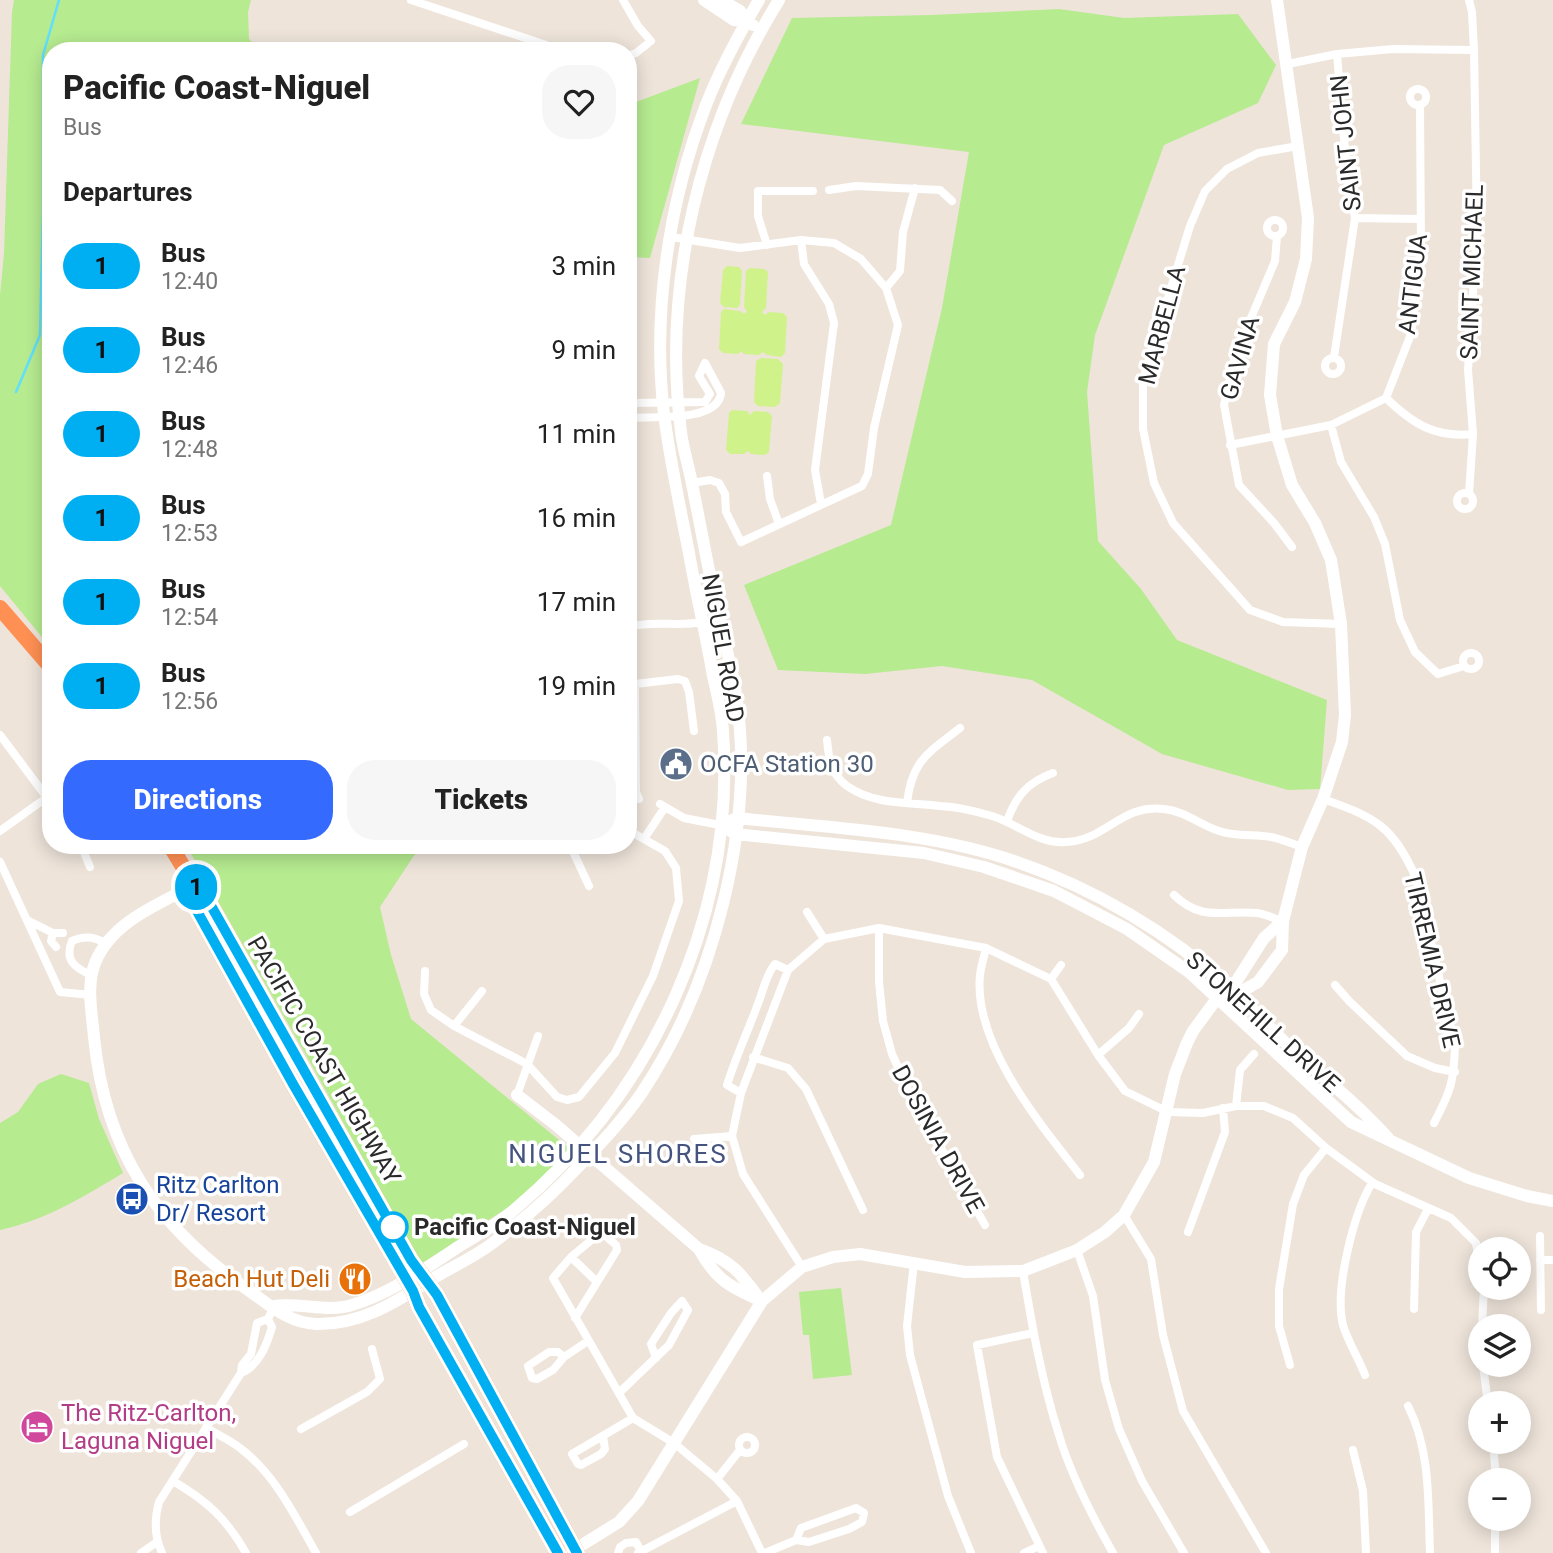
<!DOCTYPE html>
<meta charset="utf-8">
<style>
:root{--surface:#fff;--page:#f6f6f6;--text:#222;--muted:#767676;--accent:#356aff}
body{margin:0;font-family:Roboto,sans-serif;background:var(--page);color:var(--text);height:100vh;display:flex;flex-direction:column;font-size:26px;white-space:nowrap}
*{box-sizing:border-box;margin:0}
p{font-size:23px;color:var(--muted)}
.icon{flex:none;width:38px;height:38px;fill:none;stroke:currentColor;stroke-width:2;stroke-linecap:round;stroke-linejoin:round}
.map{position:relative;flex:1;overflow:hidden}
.sheet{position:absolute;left:42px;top:42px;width:595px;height:812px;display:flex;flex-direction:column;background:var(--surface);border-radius:28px;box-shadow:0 4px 18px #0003}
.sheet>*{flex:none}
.badge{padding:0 14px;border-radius:23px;font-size:24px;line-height:46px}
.buttons{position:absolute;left:1468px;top:1237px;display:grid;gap:14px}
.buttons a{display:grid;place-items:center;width:63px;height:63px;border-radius:50%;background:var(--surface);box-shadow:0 4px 18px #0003;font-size:35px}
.map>.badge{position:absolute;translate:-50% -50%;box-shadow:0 0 0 4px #fff}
h2{padding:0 21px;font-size:26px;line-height:63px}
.round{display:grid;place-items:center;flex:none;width:74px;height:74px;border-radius:28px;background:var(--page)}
.headline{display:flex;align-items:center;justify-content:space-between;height:119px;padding:0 21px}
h1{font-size:33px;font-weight:800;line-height:52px}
.button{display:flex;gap:14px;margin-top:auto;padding:14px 21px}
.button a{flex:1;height:80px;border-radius:28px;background:var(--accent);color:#fff;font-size:28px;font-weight:800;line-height:80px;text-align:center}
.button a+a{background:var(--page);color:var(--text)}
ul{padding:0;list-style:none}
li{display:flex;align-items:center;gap:21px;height:84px;padding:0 21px}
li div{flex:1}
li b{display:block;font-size:26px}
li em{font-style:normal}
li .badge{min-width:77px;font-weight:700;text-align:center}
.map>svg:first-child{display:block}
.green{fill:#b6eb90}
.pitch{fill:#cff38a}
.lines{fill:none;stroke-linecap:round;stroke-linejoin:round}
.stream{stroke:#61dffc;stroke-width:2.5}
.street{stroke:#fff;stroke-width:8}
.secondary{stroke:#fff;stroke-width:12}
.highway{stroke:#ff9053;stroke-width:16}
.line-casing{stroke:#fff;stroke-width:16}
.line{stroke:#00aff2;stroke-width:10}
.stop-dot{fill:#fff;stroke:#00aff2;stroke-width:3.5}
.labels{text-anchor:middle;stroke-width:7;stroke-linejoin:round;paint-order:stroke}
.street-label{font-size:24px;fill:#2a2a2a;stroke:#fff}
.service-label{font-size:24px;fill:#4e5e75;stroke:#fff;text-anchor:start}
.transit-label{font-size:24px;fill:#164399;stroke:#fff;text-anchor:start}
.stop-label{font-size:24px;font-weight:bold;fill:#2a2a2a;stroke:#fff;text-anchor:start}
.food-label{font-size:24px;fill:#c56008;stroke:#fff;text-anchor:end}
.hotel-label{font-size:24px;fill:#b23c85;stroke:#fff;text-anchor:start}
.neighbourhood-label{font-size:26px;letter-spacing:2px;fill:#45547f;stroke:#fff}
</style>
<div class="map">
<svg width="1553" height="1553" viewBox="0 0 1553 1553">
<rect width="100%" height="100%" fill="#eee4da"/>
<path class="green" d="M14,0h237l-3,12 1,27 12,12h-210v597l-51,-62v-291l4,-41 8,-242z
M1059,9l65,9 114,-4 38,51 -18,38 -94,42 -69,190 -8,57 11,149 43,48 36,51 150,60 -7,89 -32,1 -126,-36 -130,-74 -90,-14 -77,8 -87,-4 -34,-85 147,-60 51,-217 27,-156 -228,-28 51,-106 139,-3z
M700,78l-50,180 -22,-1v-152z
M186,845h235l-41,62 11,48 20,64 159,130 -46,48 -103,67 -106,-193z
M61,1074l28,9 10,36 24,54c-40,24 -77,47 -123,57v-107l18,-11 20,-28z
M841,1288l11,87 -39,4 -4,-44h-6l-4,-43z"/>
<path class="pitch" d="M727,266l12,1 3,4 -2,34 -3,3 -13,-1 -4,-4 3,-33z
M750,268l14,1 4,3 -2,36 -4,4 3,3 4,-3 14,1 4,4 -2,36 -4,4 -14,-2 -4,-3 -4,3 -15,-1 -3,-3 -3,3 -15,-1 -4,-4 2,-37 3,-3 16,2 4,3 3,-3 -3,-4 2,-36z
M761,358l17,1 5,5 -3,39 -5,4 -17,-1 -4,-4 2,-41z
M732,410l15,1 3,4 4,-4 14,1 4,4 -3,36 -4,3 -14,-1 -3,-3 -4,3h-14l-4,-4 3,-37z"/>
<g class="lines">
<path class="stream" d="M16,392l24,-57 3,-125v-155l16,-55"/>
<path class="street" d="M411,0l153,51
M623,0l15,26 13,15 -15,12 -8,3
M1469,0l3,12 2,38 3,182 -9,138 5,64 -4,60
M1288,64l49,-10 56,-5 81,1
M1410 97a8 8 0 1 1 16 0a8 8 0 1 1-16 0Z
M1298,146l-40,7 -31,16 -22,22 -15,35 -47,153v50l11,54 19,40 77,87 33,12 58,2
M829,190l27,-4 84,4 12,11
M1355,218l65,1
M1267 228a8 8 0 1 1 16 0a8 8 0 1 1-16 0Z
M1277,236l-2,25 -40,95 -11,49 15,80 35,38 18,24
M671,237l69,11 61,-8 33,3 27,16 25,29 12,37 -24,103 -6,46 -6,12 -121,56 -15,-30 -1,-18 -6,-11 -9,-3 -18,3
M801,240l3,24 25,40 5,19 -19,147 6,34
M767,245l-9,-29v-25h55
M886,288l14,-17 3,-39 12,-44
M1334,357l21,-139 -8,-44 -10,-120
M1325 366a8 8 0 1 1 16 0a8 8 0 1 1-16 0Z
M1386,398c27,26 49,40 87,36
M628,403l77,-1 5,-8 -11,-18 6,-13 16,30c-3,30 -70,23 -93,25
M1331,425l10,37 33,55 11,27 15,76 15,32 23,22 26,-8
M1230,445l101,-20 55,-27 25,-64 10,-83 -1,-146
M767,476l3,23 9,25
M1457 501a8 8 0 1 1 16 0a8 8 0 1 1-16 0Z
M628,627c25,-7 50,0 75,-5
M1463 661a8 8 0 1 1 16 0a8 8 0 1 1-16 0Z
M628,684h7l1,108 3,7
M635,684l43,-5 7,2 4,11 5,39
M0,735l51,68
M827,740c2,20 3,33 20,46 27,19 61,16 93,20 18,1 35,5 52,10 26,8 46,28 74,26 39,-1 56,-39 98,-33 21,2 36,16 55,22 17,6 35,3 52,6 11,2 21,7 31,10
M1323,799c52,18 70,27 93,79l39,167c-1,36 -4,46 -21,78
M907,803c5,-43 21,-50 53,-75
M660,804l24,14 36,7
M1007,821c9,-25 21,-39 46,-48
M0,831l46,-33
M644,839l21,-32
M81,845l9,22
M570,845l19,41
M0,862l60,130 31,3
M1174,895c28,27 49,15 83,18 9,1 18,6 26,8
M807,912l17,27
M29,921l24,12h10
M879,928v54l4,39 9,33 19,42 74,129
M53,933l-2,8 5,6
M986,948c-2,9 -5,18 -6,27 -7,69 60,149 100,200
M425,971l-1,23 7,16 23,16 73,38 30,33 10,3 12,-3 36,-44 38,-77 26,-75 -3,-33 -11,-17 -37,-21
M91,975c-16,-7 -27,-15 -19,-34 13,-6 21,-4 34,2
M1051,979l10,-14
M1335,985l14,16 58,55 28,12 20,4
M454,1026l28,-35
M1098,1055l31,-27 10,-14
M753,1057l35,11 18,21 57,121
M741,1093l-14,-8c9,-29 22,-56 32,-84 5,-13 7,-26 16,-37l13,6
M517,1095l21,-59
M1236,1106l4,-36 14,-16
M694,1139l38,-3
M1124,1215l27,44 12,76 20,76 83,142
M1188,1232l37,-100 -2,-24
M1540,1236l1,74
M1077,1250l16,46 12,84 14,49 23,52 42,72
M571,1257l25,24
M1540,1260h13
M914,1262l-7,64 3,29 38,141 23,57
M802,1267l-59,-93 -11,-38 9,-43 47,-123 36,-31 55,-11 107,20 65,31 47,76 27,36 43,21 35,1 33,-7h28l29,12 33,30 49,36 76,34 25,25 4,24
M1023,1271c9,55 19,111 36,164 12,41 33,81 54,118
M1414,1309l2,-77 12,-23
M575,1318l42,-68 -1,-5 -15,-13 -30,25 -18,21 80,140 41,25 43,36 20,22 25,52
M1482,1326l2,-38
M1033,1333l-56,12 20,112 46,96
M564,1357l-11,13 -16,9 -5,-1 -4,-12 21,-14h9l6,5 24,-16
M1290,1365l-11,-39v-37l14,-85 11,-29 22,-27
M1483,1365l5,39
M241,1373c18,-7 26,-29 31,-46l-4,-8
M1365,1375c-6,-16 -18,-35 -22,-50 -9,-35 11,-113 29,-142
M620,1392l49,-47 19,-35 -6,-9 -11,12 -20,31 5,14
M1408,1406c23,45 20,98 22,147
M207,1428c11,7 23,12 33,20 35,26 55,68 76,105
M301,1429l66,-37 13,-13 -8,-30
M603,1436l2,13 -4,5 -20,11 -3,-1 -6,-10 61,-36
M739 1445a8 8 0 1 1 16 0a8 8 0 1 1-16 0Z
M1493,1442l3,38
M1353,1450l10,41 3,62
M717,1479l23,-29
M173,1481c34,20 53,37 73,72
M350,1512l114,-68
M141,1553l16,-11
M162,1553c-8,-17 -8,-33 -3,-51l82,-129 1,-8 9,-11 6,-31 11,-4 6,-13
M618,1553l2,-6 6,-4 10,-1 5,9
M638,1553l99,-52
M765,1553l31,-13 13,2 40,-13 13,-7 2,-9 -8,-5 -55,20 -5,12
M1024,1553l15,-7
M1495,1553v-34"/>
<path class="secondary" d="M704,0l30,20 13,1
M721,0l19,11 7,10 6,4
M730,821l7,-3c91,10 190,13 277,43 79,27 155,71 217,128 21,18 39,40 60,59 33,30 68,57 97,90
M729,830l6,4 189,19 60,14 70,24 73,38 62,43 162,150 118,56 58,18 26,5
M194,885c-36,20 -82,36 -99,78 -9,23 -3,50 -1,74 11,114 63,191 157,255 21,15 39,31 65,32 46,1 81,-23 118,-46 18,-11 38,-20 56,-33 31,-23 61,-49 88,-78 22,-23 45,-47 63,-73 73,-109 115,-269 95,-400 -5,-31 -14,-62 -21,-94 -8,-38 -15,-77 -23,-116 -3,-17 -9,-35 -11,-52 -19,-149 19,-305 98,-432
M1227,996l37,-58 19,-17
M1223,1002l35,-20 24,-32 1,-29 19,-74 21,-48 19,-57 3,-27 -4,-91 -10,-64 -16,-37 -23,-38 -15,-49 -7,-41 4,-51 21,-42 11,-43 2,-41 -31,-218
M517,1095l39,30 143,124c17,31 31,38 63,52
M699,1249c33,12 42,24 62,52
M274,1306c26,-4 52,7 78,-1 37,-11 71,-35 103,-56 20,-13 42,-24 59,-39 140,-118 222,-296 209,-479 -1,-18 -6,-37 -10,-55 -7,-41 -17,-82 -24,-123 -9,-46 -19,-92 -25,-139 -12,-103 5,-213 42,-309 14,-36 33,-71 53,-105
M569,1553l50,-31 19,-21 124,-200 40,-34 31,-10 27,-3 105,18 58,-1 54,-21 28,-18 19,-17 30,-53 21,-88 12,-31 6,-12 25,-34"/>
<path class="highway" d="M0,608l51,59
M170,845l24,40 11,10 206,365 26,35 140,258
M194,885l-2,17 101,182 120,207 6,16 139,246"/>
</g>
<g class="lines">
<defs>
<path id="line" d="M558,1553l-139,-246 -6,-16 -120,-207 -101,-182 2,-17 11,10 206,365 26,35 140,258"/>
</defs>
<use href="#line" class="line-casing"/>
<use href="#line" class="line"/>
</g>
<defs>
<symbol id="civic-disc" viewBox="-11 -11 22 22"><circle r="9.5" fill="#5c6f8a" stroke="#fff"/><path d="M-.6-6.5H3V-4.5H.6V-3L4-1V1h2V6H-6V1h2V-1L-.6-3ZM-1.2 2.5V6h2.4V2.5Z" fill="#fff"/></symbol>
<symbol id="bus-disc" viewBox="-11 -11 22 22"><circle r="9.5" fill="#1a4fb4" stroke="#fff"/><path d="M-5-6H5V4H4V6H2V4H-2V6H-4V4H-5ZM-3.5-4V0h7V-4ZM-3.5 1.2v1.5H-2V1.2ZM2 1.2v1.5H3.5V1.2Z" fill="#fff"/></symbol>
<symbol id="restaurant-disc" viewBox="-11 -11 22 22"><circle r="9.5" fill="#e8710a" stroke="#fff"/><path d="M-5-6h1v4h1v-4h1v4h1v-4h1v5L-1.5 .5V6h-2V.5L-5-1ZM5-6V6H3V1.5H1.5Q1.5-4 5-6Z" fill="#fff"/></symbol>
<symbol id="hotel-disc" viewBox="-11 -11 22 22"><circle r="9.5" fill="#d1479c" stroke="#fff"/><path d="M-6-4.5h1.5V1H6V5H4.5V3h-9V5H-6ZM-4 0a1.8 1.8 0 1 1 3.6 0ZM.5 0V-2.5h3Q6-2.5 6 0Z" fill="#fff"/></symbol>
</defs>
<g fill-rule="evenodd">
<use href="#civic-disc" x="657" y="745" width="38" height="38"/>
<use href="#bus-disc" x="113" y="1180" width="38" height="38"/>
<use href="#restaurant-disc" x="336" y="1260" width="38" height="38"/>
<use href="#hotel-disc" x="18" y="1408" width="38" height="38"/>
</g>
<circle class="stop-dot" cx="393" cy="1227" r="14"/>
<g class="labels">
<g class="street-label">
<text transform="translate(1346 143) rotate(-96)" y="8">SAINT JOHN</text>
<text transform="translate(1472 272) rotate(-88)" y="8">SAINT MICHAEL</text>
<text transform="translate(1413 284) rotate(-83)" y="8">ANTIGUA</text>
<text transform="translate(1162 325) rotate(-75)" y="8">MARBELLA</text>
<text transform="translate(1240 358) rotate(-74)" y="8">GAVINA</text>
<text transform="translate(723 648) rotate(80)" y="8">NIGUEL ROAD</text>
<text transform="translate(1432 960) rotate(77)" y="8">TIRREMIA DRIVE</text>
<text transform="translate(1263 1022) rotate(42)" y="8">STONEHILL DRIVE</text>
<text transform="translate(324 1060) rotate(60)" y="8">PACIFIC COAST HIGHWAY</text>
<text transform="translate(938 1139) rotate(61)" y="8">DOSINIA DRIVE</text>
</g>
<g class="service-label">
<text x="700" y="772">OCFA Station 30</text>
</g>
<g class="transit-label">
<text x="156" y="1193">Ritz Carlton<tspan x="156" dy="28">Dr/ Resort</tspan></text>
</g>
<g class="stop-label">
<text x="414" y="1235">Pacific Coast-Niguel</text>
</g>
<g class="food-label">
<text x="330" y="1287">Beach Hut Deli</text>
</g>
<g class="hotel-label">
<text x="61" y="1421">The Ritz-Carlton,<tspan x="61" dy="28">Laguna Niguel</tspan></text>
</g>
<g class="neighbourhood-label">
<text x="618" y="1163">NIGUEL SHORES</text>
</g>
</g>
</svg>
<div class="buttons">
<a><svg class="icon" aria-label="locate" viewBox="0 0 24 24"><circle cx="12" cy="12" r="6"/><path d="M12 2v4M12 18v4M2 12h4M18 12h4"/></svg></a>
<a><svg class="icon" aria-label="layers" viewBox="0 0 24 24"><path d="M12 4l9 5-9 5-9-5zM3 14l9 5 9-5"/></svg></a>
<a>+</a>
<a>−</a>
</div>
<b class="badge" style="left:196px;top:887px;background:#00aff2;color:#111">1</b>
<section class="sheet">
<div class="headline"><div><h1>Pacific Coast-Niguel</h1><p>Bus</p></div><a class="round"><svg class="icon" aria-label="heart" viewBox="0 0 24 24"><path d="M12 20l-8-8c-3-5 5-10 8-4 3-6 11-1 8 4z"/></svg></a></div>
<h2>Departures</h2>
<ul>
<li><span class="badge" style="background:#00aff2;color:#111">1</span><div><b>Bus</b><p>12:40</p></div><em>3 min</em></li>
<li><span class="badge" style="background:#00aff2;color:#111">1</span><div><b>Bus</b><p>12:46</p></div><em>9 min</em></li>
<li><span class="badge" style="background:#00aff2;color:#111">1</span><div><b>Bus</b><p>12:48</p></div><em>11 min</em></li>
<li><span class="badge" style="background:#00aff2;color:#111">1</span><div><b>Bus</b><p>12:53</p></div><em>16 min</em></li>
<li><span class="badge" style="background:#00aff2;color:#111">1</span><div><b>Bus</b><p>12:54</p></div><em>17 min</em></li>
<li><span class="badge" style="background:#00aff2;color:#111">1</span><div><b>Bus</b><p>12:56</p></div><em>19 min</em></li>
</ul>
<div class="button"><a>Directions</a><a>Tickets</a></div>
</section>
</div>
